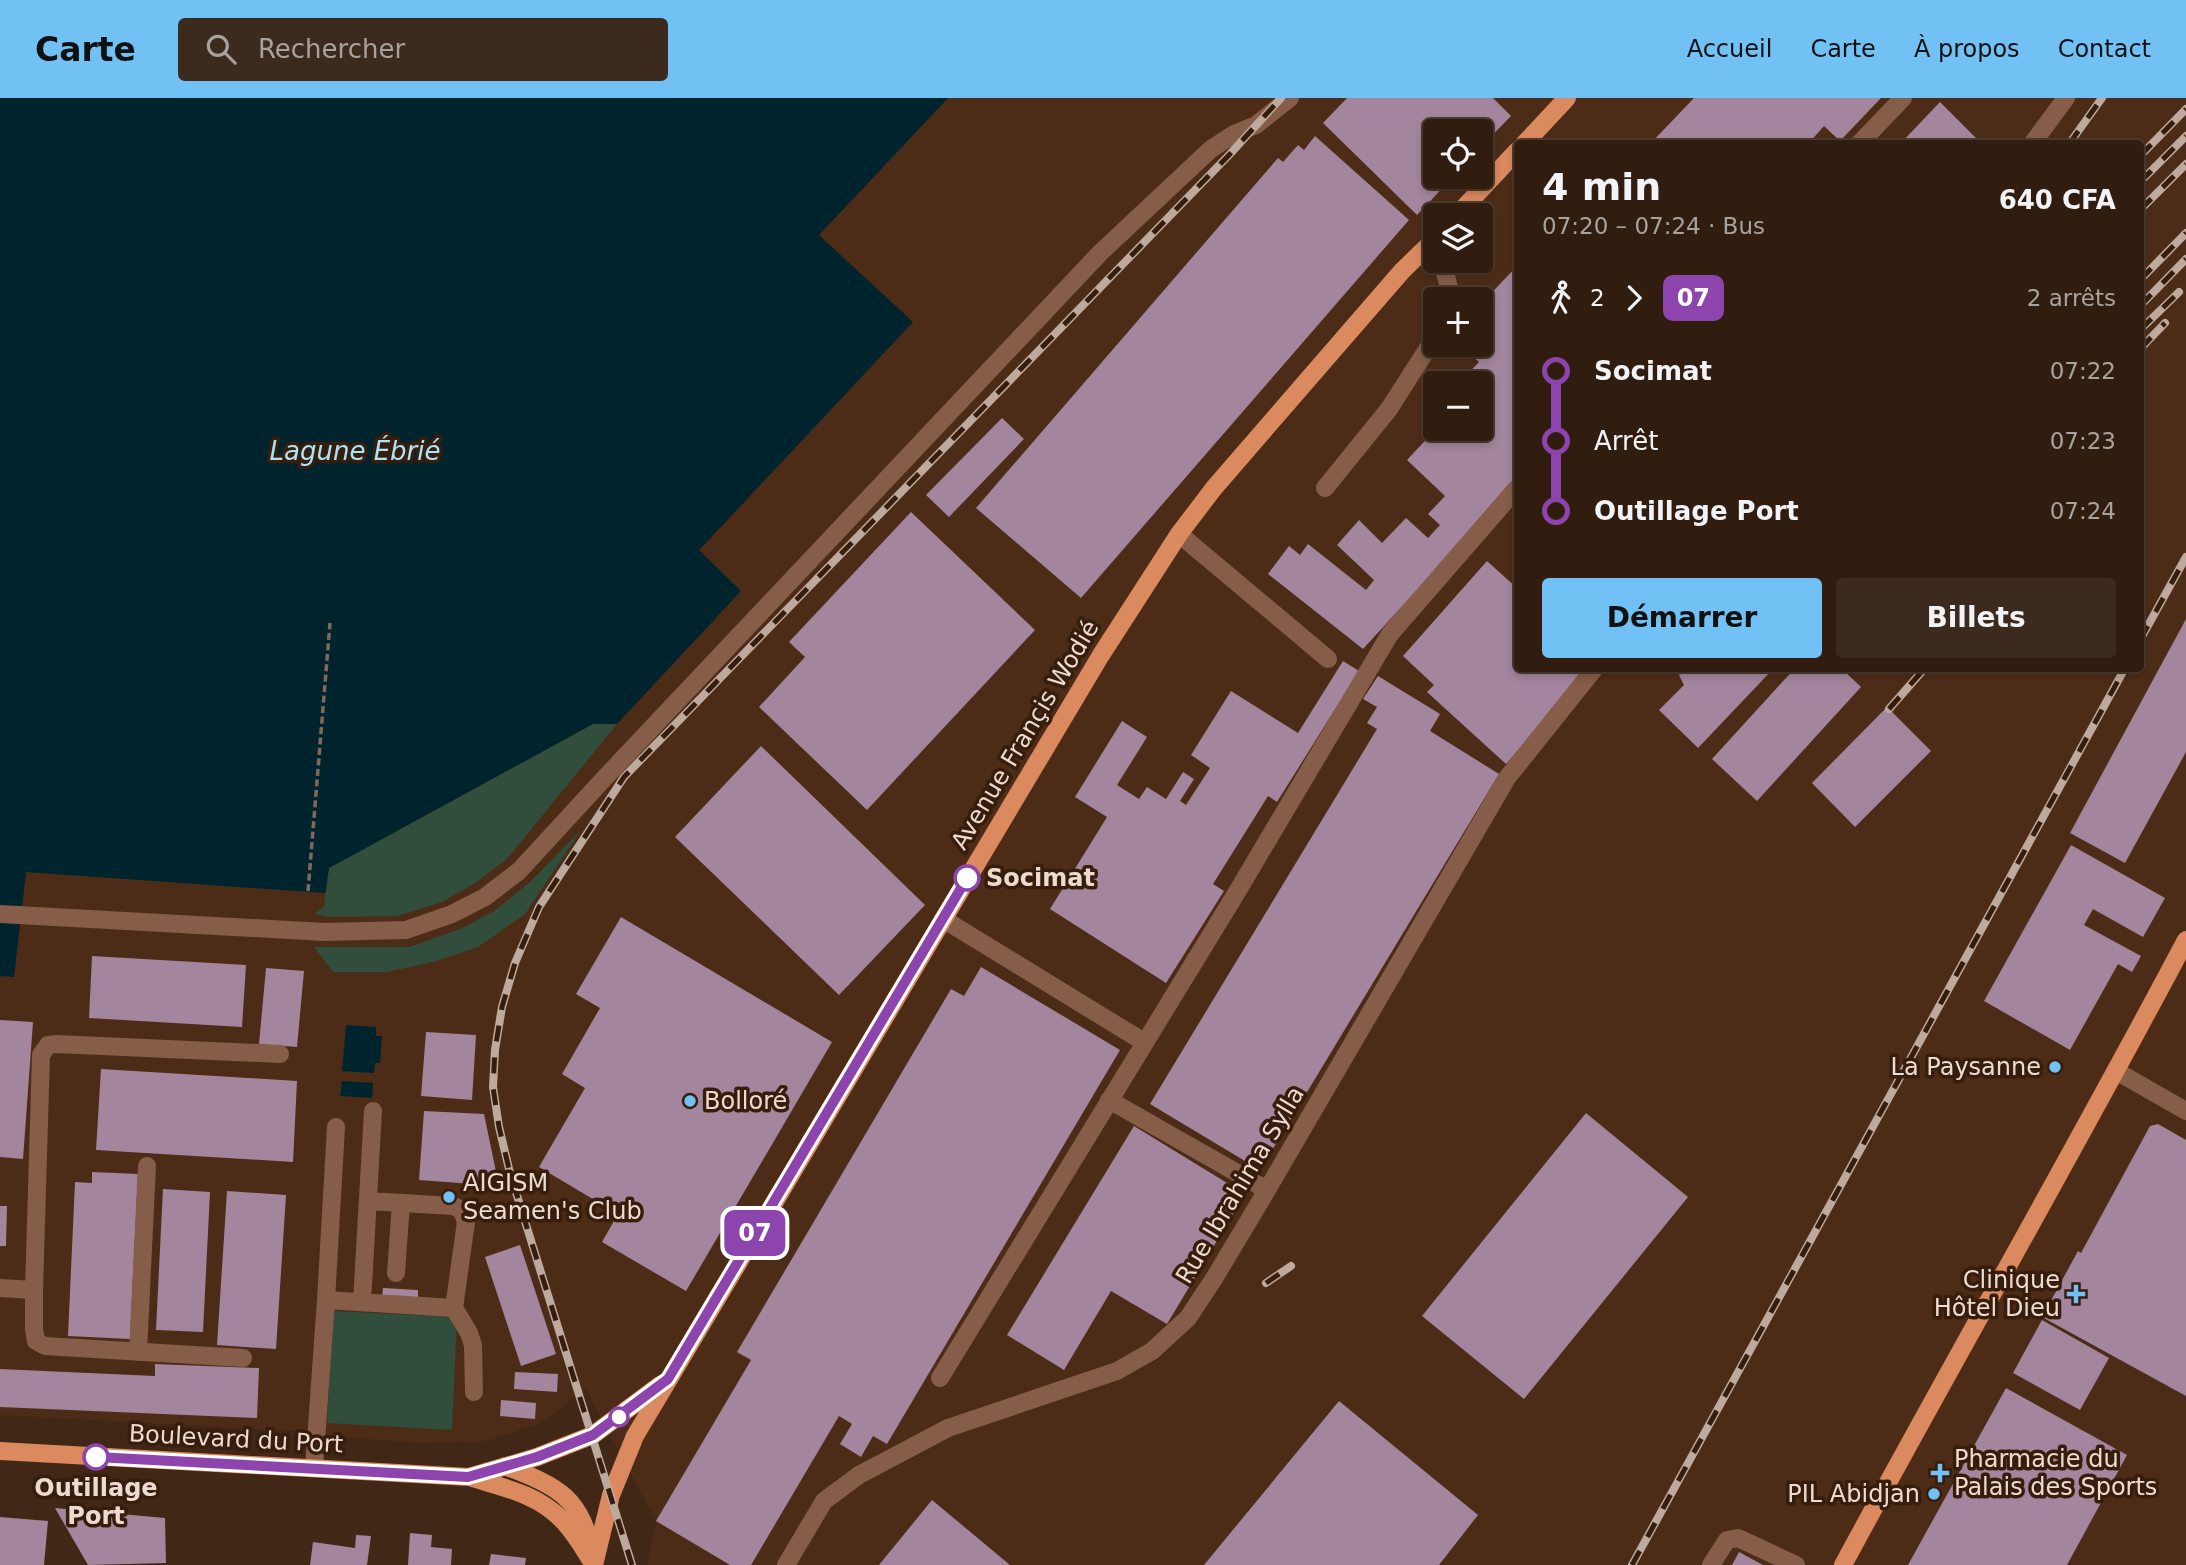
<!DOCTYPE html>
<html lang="fr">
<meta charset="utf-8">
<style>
:root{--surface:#311d10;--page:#3d2a1e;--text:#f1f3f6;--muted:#a8a29f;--line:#4c3b30;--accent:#71c1f5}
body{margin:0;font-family:"DejaVu Sans",sans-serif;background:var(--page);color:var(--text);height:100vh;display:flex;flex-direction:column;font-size:26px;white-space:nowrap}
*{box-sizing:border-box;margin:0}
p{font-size:23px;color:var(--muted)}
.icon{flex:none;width:38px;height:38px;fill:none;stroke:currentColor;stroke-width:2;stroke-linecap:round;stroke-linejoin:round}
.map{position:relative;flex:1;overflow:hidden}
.drawer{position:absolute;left:1514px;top:42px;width:630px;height:532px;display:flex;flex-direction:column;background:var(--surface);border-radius:7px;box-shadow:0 4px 10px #0003,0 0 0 2px var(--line)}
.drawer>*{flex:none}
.badge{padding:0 14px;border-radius:10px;font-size:24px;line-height:46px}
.fabs{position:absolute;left:1423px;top:21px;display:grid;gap:14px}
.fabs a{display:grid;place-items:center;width:70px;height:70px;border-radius:7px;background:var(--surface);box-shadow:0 4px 10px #0003,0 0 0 2px var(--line);font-size:35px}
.map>.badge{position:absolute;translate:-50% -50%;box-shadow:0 0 0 4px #fff}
.legs{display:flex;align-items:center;gap:10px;height:77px;padding:0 28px;font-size:23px}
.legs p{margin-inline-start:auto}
.head{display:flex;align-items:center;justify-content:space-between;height:119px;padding:0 28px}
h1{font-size:38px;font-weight:800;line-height:52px}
.action{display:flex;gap:14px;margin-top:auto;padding:14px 28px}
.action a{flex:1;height:80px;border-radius:7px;background:var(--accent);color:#111;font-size:28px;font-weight:800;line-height:80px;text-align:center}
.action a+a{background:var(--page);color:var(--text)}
ul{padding:0 28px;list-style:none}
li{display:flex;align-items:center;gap:24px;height:70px;font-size:26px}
li i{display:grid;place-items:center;width:10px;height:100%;margin:0 9px;background:currentColor}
li i::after{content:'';width:18px;height:18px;margin:-9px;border:5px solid;border-radius:50%;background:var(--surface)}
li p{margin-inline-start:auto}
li:first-child i{background:linear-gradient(#0000 50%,currentColor 0)}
li:last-child i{background:linear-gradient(currentColor 50%,#0000 0)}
header{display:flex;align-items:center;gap:42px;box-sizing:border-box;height:98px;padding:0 35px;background:var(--accent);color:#111}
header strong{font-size:33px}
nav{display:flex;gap:38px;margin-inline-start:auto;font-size:24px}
.search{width:490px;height:63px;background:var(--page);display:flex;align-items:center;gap:18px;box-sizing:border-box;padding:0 24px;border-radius:7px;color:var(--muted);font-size:26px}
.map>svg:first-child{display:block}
.built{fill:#4d2c17;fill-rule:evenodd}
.green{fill:#314d3b}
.water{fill:#00242e}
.building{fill:#a3859d}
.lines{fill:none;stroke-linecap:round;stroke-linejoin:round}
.path{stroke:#80695b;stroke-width:3.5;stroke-dasharray:7 3.5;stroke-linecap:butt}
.minor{stroke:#855d49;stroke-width:18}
.major{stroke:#db895e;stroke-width:18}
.rail-casing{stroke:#bda99d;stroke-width:8}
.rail{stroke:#371d0c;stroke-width:5;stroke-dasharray:16;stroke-linecap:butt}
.line-1-casing{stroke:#fff;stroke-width:16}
.line-1{stroke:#8e44ad;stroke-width:10}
.stop-1-dot{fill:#fff;stroke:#8e44ad;stroke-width:3.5}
.poi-dot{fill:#71c1f5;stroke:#371d0c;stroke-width:2.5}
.labels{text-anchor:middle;stroke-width:7;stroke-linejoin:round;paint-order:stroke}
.street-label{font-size:24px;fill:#eddbd1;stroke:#371d0c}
.stop-label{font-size:24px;font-weight:bold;fill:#eddbd1;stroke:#371d0c;text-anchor:start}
.poi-label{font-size:24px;fill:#eddbd1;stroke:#371d0c;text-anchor:end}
.water-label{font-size:26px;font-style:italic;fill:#aae4f7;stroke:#371d0c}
</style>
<header>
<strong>Carte</strong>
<div class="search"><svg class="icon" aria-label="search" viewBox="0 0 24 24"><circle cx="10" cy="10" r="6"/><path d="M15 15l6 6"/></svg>Rechercher</div>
<nav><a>Accueil</a><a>Carte</a><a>À propos</a><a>Contact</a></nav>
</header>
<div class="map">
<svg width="2186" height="1467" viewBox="0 0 2186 1467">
<rect width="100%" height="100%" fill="#412716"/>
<path class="built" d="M948,0h1238v1467h-1539l9,-44 -70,-132 -45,34 -55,18 -66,2 -91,-7 -18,-4 -311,-17v-439h14l12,-104 299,20 416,-301 -42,-40 214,-229 -94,-87zM1435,33h45v46h-45zM1517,46h623v524h-623zM1435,117h45v46h-45zM1435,201h45v46h-45zM1435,285h45v46h-45zM578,736l-100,113 -41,14 -49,11 -55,-1 -19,-24h95l51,-18 34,-18 37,-30z"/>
<path class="green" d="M593,626h24l-110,135 -32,24 -33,19 -45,14 -67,1 -15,-3 9,-8 5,-38z
M581,732l-56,84 -47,33 -41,14 -49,11h-55l-19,-25h95l51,-18 34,-18 37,-30z
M333,1213l124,6 -5,113 -125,-7z"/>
<path class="water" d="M0,0h948l-129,137 94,87 -214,228 42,41 -124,133h-24l-264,144 -4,25 -299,-21 -12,105 -14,-1z
M346,927l30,2v9h6l-2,27h-5l-1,10 -32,-2z
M342,983l31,2 -1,15 -32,-2z"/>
<path class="building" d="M1347,0h146l18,18 -31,32v-17h-45v46h18l-36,38 -94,-92z
M1694,0h187l-41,43 -16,-15 -16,18h-158z
M1940,4l42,42h-82z
M1315,38l94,84 -328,378 -105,-90 302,-350 5,4 15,-17 6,5z
M1517,168v215l-154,168 -95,-75 21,-28 11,9 8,-11 58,46 8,-10 -37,-35 22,-25 23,23 24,-25 22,20 12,-13 -12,-11 17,-18 -38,-36 29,-31h5l16,14 13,-14h10v-12l8,-8 -8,-8v-18l-20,-1 19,-20 -14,-13 4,-4h11v-40z
M1002,320l22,21 -75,78 -23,-22z
M911,414l124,118 -168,180 -108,-103 46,-50 -16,-15z
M1487,463l30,27v80h73l-84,96 -79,-72 7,-7 -31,-29z
M2186,521v133l-61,111 -55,-30z
M1343,563l16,10 -82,131 -9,-6 -55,88 11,7 -58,92 -116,-74 57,-92 -32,-20 47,-76 25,16 -30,48 22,14 8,-12 19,12 17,-27 11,7 -14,22 6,4 24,-37 -19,-13 40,-64 67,42z
M1686,570h88l-76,80 -39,-38 25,-25 -5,-10z
M1795,570h46l20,19 -104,114 -45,-42z
M1378,578l62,38 -10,17 69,43 -239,396 -110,-66 227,-375 -10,-6 10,-16 -14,-8z
M1887,609l44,44 -76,76 -43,-44z
M761,648l164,159 -86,90 -164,-158z
M2071,747l94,53 -22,39 -50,-28 -9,16 57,31 -9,16 -14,-8 -48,86 -86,-49z
M621,819l211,125 -146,249 -84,-49 16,-28 -79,-47 46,-79 -23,-14 38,-66 -24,-14z
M92,858l154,9 -4,62 -153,-9z
M981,869l139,83 -233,394 -14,-8 -12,21 -21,-13 12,-20 -13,-8 -88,149h-21l-74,-44 95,-161 -14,-8 214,-363 13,7z
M266,870l38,3 -7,76 -38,-3z
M0,922l33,2 -10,137 -23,-2z
M426,934l50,3 -4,65 -51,-4z
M101,971l196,12 -4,81 -197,-12z
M424,1013l60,3 15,72 -80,-6z
M1586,1015l102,84 -164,202 -102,-83z
M2158,1026l28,16v256l-144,-79 36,-66 3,2 69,-127z
M1134,1028l111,68 -78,130 -56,-33 -47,79 -57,-35z
M92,1074l46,2 -8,165 -62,-3 7,-154 17,1z
M163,1091l47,3 -7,140 -47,-2z
M227,1093l59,4 -10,154 -59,-4z
M0,1108h7l-1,40h-6z
M520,1147l36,109 -35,12 -36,-109z
M383,1190l35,2v10l-36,-2z
M2042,1222l67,38 -29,52 -67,-37z
M155,1266l104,4 -2,50 -257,-11v-38l155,7z
M515,1274l43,2 -1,18 -43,-3z
M2006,1290l121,67 -60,110h-159z
M501,1302l35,3 -1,16 -35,-3z
M1339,1303l139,114 -39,50h-235z
M932,1402l78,65h-131z
M55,1410l110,10 1,45 -78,2z
M0,1419l48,4 -4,44h-44z
M410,1435l22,2 -1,12 21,2 -1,16h-43z
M356,1437l15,1 -4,29h-57l3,-23 42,6z
M1739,1454l24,13h-31z
M491,1456l35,4 -1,7h-36z"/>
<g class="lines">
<path class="path" d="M308,793l22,-268"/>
<path class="minor" d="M1859,46l44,-46
M2032,46l34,-46
M1442,163l10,38
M1325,390l64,-79 46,-72
M1179,436l149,125
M0,816l324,18 82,-2 46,-16 33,-17 34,-26 80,-87 501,-531 111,-104 23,-15 22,-9 34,-27
M943,821l201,123
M2116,973l70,40
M1109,1002l158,90
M368,1103l86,5 8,5 4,11 -12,86 15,25 4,12 1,47
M396,1175l5,-70
M0,1190l34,2
M326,1202l128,8
M362,1204l11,-191
M138,1254l9,-186
M243,1260l-198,-12 -9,-5 -2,-12v-39l7,-235 7,-10 9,-1 223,10
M940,1280l297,-486 153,-258 127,-146
M314,1370l12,-168 10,-173
M786,1467l38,-64 35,-26 89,-47 169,-57 35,-20 36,-33 27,-41 52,-87 240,-412 88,-110
M1711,1467l16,-25 11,-2 58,27"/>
<path class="major" d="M1524,46l43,-46
M1457,117l60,-64
M0,1353l469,26c32,10 69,17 93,43 13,13 22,30 32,45
M505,1368c54,21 77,31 88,92
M469,1379l68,-20 56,-22 67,-50
M594,1467l17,-70 24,-59 466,-781 78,-121 35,-46 188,-217 33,-32
M1843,1467c113,-209 232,-415 343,-625"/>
<defs>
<path id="rail" d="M2069,46l33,-46
M2140,58l46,-47
M2140,84l46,-46
M2140,112l46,-46
M2140,182l46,-47
M2140,208l46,-47
M2140,232l39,-38
M2140,251l25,-26
M2140,542l46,-83
M1889,611l36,-41
M1266,1185l25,-17
M632,1467l-122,-392 -11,-46 -6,-40 2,-37 7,-43 13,-44 24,-56 85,-130 606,-623 51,-56
M1632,1467l493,-897"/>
</defs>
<use href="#rail" class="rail-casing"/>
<use href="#rail" class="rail"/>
</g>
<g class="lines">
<defs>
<path id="line-1" d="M96,1359l372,20 69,-20 56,-22 75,-56 299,-501"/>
</defs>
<use href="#line-1" class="line-1-casing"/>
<use href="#line-1" class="line-1"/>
</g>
<g class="stop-1-dot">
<circle cx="967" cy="780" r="12"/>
<circle cx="619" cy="1319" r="9"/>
<circle cx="96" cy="1359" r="12"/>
</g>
<g class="poi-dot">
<circle cx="2055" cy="969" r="7"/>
<circle cx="690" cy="1003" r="7"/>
<circle cx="449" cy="1099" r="7"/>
<path d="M2072.5 1185.5h7v7h7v7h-7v7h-7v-7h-7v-7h7z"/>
<path d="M1936.5 1364.5h7v7h7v7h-7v7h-7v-7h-7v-7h7z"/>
<circle cx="1934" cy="1396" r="7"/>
</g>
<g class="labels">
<g class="street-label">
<text transform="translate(1025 637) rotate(-59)" y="8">Avenue Françis Wodié</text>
<text transform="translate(1240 1087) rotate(-59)" y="8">Rue Ibrahima Sylla</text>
<text transform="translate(236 1341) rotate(3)" y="8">Boulevard du Port</text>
</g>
<g class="stop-label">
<text x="986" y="788">Socimat</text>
<text x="96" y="1398" text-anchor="middle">Outillage<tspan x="96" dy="28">Port</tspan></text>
</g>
<g class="poi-label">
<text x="2041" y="977">La Paysanne</text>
<text x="704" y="1011" text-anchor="start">Bolloré</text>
<text x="463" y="1093" text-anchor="start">AIGISM<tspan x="463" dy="28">Seamen's Club</tspan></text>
<text x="2060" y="1190">Clinique<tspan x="2060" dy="28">Hôtel Dieu</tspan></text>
<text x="1954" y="1369" text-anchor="start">Pharmacie du<tspan x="1954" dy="28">Palais des Sports</tspan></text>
<text x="1920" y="1404">PIL Abidjan</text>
</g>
<g class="water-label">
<text x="355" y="362">Lagune Ébrié</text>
</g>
</g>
</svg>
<div class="fabs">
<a><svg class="icon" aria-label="locate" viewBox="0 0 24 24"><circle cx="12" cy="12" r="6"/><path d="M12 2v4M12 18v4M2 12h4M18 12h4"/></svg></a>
<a><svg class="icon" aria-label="layers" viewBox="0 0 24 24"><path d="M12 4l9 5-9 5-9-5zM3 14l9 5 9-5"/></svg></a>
<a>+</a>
<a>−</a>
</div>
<b class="badge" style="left:755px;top:1135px;background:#8e44ad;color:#fff">07</b>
<section class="drawer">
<div class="head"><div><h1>4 min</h1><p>07:20 – 07:24 · Bus</p></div><b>640 CFA</b></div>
<div class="legs"><svg class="icon" aria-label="walk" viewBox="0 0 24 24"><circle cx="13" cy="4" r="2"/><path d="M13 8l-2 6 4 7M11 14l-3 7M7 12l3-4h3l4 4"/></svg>2<svg class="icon" aria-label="forward" viewBox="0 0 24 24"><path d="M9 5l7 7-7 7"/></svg><b class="badge" style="background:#8e44ad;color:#fff">07</b><p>2 arrêts</p></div>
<ul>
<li><i style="color:#8e44ad"></i><b>Socimat</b><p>07:22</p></li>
<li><i style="color:#8e44ad"></i><span>Arrêt</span><p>07:23</p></li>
<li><i style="color:#8e44ad"></i><b>Outillage Port</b><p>07:24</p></li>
</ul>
<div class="action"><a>Démarrer</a><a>Billets</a></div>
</section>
</div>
